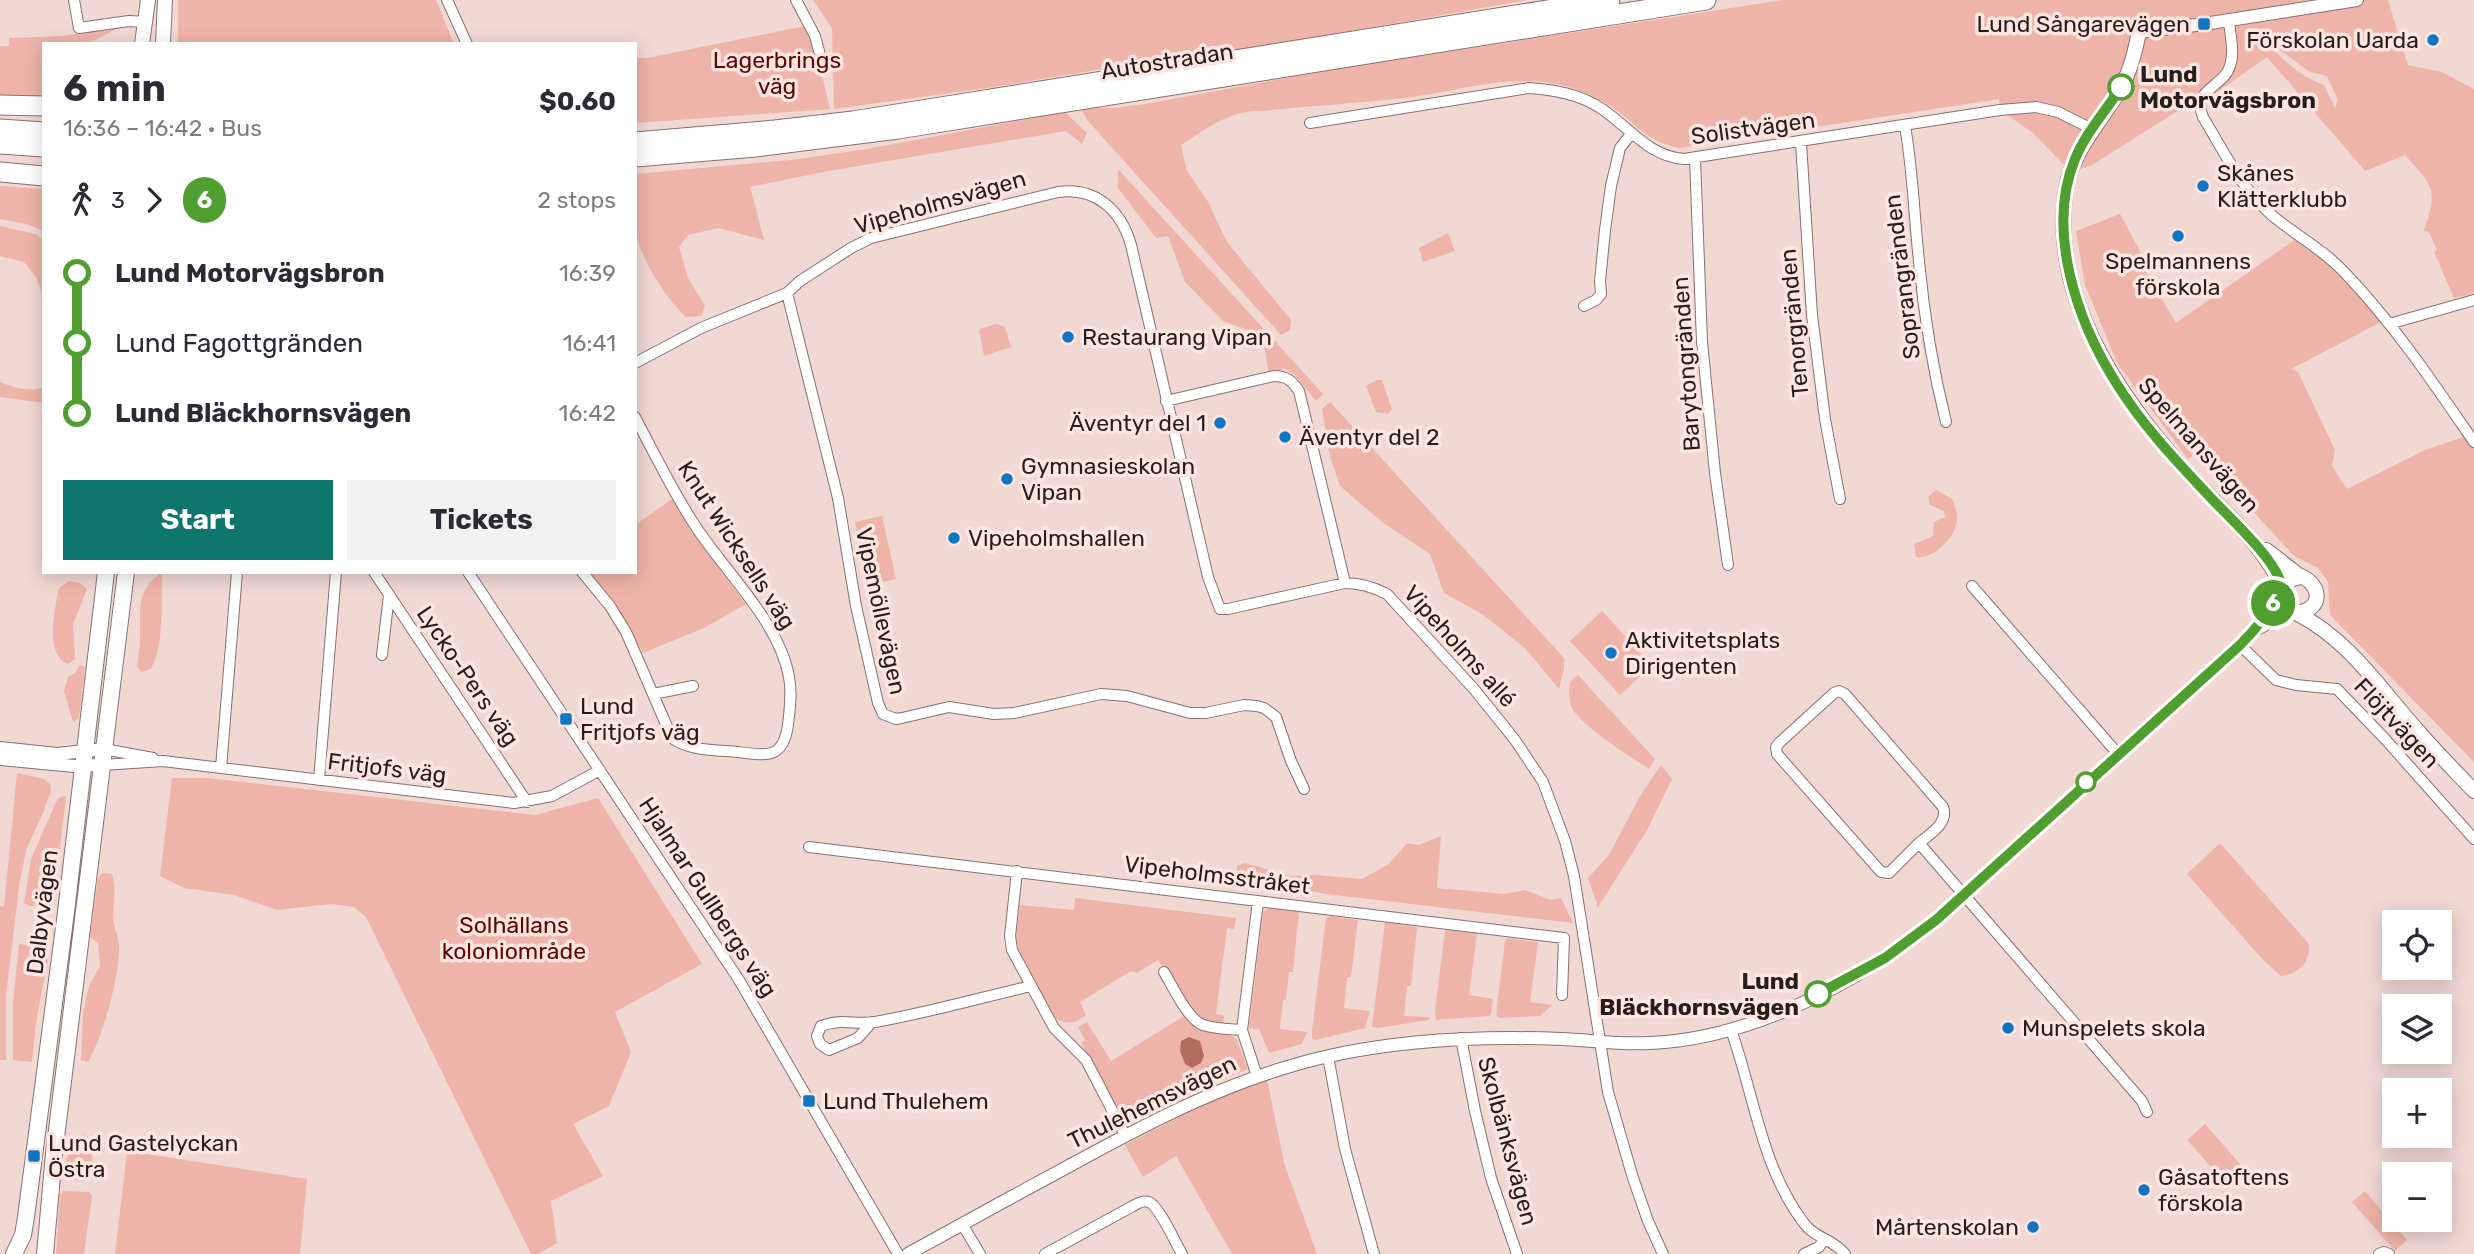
<!DOCTYPE html>
<meta charset="utf-8">
<style>
:root{--surface:#fff;--page:#f2f2f3;--text:#2b2b33;--muted:#7c7c81;--accent:#0f766e}
body{margin:0;font-family:Rubik,sans-serif;background:var(--page);color:var(--text);height:100vh;display:flex;flex-direction:column;font-size:26px;white-space:nowrap}
*{box-sizing:border-box;margin:0}
p{font-size:23px;color:var(--muted)}
.icon{flex:none;width:38px;height:38px;fill:none;stroke:currentColor;stroke-width:2;stroke-linecap:round;stroke-linejoin:round}
.map{position:relative;flex:1;overflow:hidden}
.side{position:absolute;left:42px;top:42px;width:595px;height:532px;display:flex;flex-direction:column;background:var(--surface);border-radius:0px;box-shadow:0 4px 18px #0003}
.side>*{flex:none}
.badge{padding:0 14px;border-radius:23px;font-size:24px;line-height:46px}
.controls{position:absolute;left:2382px;top:910px;display:grid;gap:14px}
.controls a{display:grid;place-items:center;width:70px;height:70px;border-radius:0px;background:var(--surface);box-shadow:0 4px 18px #0003;font-size:35px}
.map>.badge{position:absolute;translate:-50% -50%;box-shadow:0 0 0 4px #fff}
.legs{display:flex;align-items:center;gap:10px;height:77px;padding:0 21px;font-size:23px}
.legs p{margin-inline-start:auto}
.headline{display:flex;align-items:center;justify-content:space-between;height:119px;padding:0 21px}
h1{font-size:38px;font-weight:700;line-height:52px}
.primary-button{display:flex;gap:14px;margin-top:auto;padding:14px 21px}
.primary-button a{flex:1;height:80px;border-radius:0px;background:var(--accent);color:#fff;font-size:28px;font-weight:700;line-height:80px;text-align:center}
.primary-button a+a{background:var(--page);color:var(--text)}
ul{padding:0 21px;list-style:none}
li{display:flex;align-items:center;gap:24px;height:70px;font-size:26px}
li i{display:grid;place-items:center;width:10px;height:100%;margin:0 9px;background:currentColor}
li i::after{content:'';width:18px;height:18px;margin:-9px;border:5px solid;border-radius:50%;background:var(--surface)}
li p{margin-inline-start:auto}
li:first-child i{background:linear-gradient(#0000 50%,currentColor 0)}
li:last-child i{background:linear-gradient(currentColor 50%,#0000 0)}
.map>svg:first-child{display:block}
.green{fill:#efb4a9;fill-rule:evenodd}
.water{fill:#b36c60}
.lines{fill:none;stroke-linecap:round;stroke-linejoin:round}
.minor-casing{stroke:#87716d;stroke-width:12}
.tertiary-casing{stroke:#87716d;stroke-width:14}
.secondary-casing{stroke:#87716d;stroke-width:16}
.primary-casing{stroke:#87716d;stroke-width:18}
.motorway-casing{stroke:#87716d;stroke-width:21}
.minor{stroke:#fff;stroke-width:10}
.tertiary{stroke:#fff;stroke-width:12}
.secondary{stroke:#fff;stroke-width:14}
.primary{stroke:#fff;stroke-width:16}
.motorway{stroke:#fff;stroke-width:19}
.line-1-casing{stroke:#fff;stroke-width:16}
.line-1{stroke:#509e2f;stroke-width:10}
.poi-dot{fill:#1176c1;stroke:#fee5e0;stroke-width:2.5}
.stop-1-dot{fill:#fff;stroke:#509e2f;stroke-width:3.5}
.labels{text-anchor:middle;stroke-width:7;stroke-linejoin:round;paint-order:stroke}
.poi-label{font-size:23px;fill:#271e1c;stroke:#fee5e0;text-anchor:start}
.park-label{font-size:23px;fill:#600400;stroke:#fee5e0}
.street-label{font-size:23px;fill:#271e1c;stroke:#fee5e0}
.stop-label{font-size:23px;font-weight:bold;fill:#271e1c;stroke:#fee5e0;text-anchor:start}
</style>
<div class="map">
<svg width="2474" height="1254" viewBox="0 0 2474 1254">
<rect width="100%" height="100%" fill="#f1d8d3"/>
<path class="green" d="M178,0h258l18,44h-276z
M813,0h715l-268,47 -121,16 -152,25 -153,21 -2,-81z
M1783,0h605l20,65 34,7 32,17v204l-20,5 -20,-46 3,-2 -8,-18 -5,-1c14,-43 10,-43 -19,-76l-40,16 -98,-114 -67,47 -13,1 -95,60 -21,7 -38,-39 -33,-23 -1,-11 -320,49c-32,-7 -38,-20 -63,-38 -14,-10 -30,-18 -47,-23 -56,-17 -118,7 -174,12 -45,5 -89,7 -133,12 -33,-1 -54,17 -81,34l6,26 20,29 20,42 64,78 -1,10 -9,5 -193,-214 -8,-13h32l33,-4 185,-34zM2277,48l33,24 17,4 11,24 -3,8 -11,-23c-21,-7 -34,-20 -50,-34z
M810,25l20,84 -195,14v-65h12z
M118,28l-31,16h-43v54l-44,-1v-51h9v-8l54,-2z
M1065,112l22,21 -5,11 -16,-13 -243,41 -73,15 14,53 -46,-12 -30,7 -9,12 9,31 17,28 -4,10 -15,1c-21,-20 -47,-60 -51,-89 -2,-17 0,-37 0,-54l155,-14 77,-11z
M1118,169l205,225 -7,7 -21,-26 -12,-7 -13,11 -8,-44 -39,-14 -38,-39 -17,-46 -12,2 -38,-50z
M0,186l44,3v42l-17,-7 -27,-5z
M2120,214l23,43 -4,3 37,63 124,-87 20,14 65,70 -94,49 7,3 37,78 -3,16 15,23 78,-39 44,-15 5,7v320l-144,-147 -2,-33 -10,-14 -24,-12 -77,-84 -13,-26 -16,13 -71,-96 -32,-78 -9,-54z
M0,226l36,8 8,7v59l-8,-23 -12,-15 -24,-6z
M1448,233l7,18 -32,11 -4,-14z
M996,324l9,3 6,20 -27,9 -5,-27z
M1377,380h5l10,29 -4,5 -12,-2 -10,-26z
M0,382c14,6 29,10 44,5v16l-44,-6z
M1330,402l234,256v11l-5,20 -34,-41 -43,-34 -38,-21 -14,-39 -48,-32 -42,-36 -10,-29 -8,-48z
M1936,490l16,9c3,7 6,14 5,22 -2,17 -24,39 -41,36l-2,-13 19,-8 1,-14 11,-5 -1,-6 -14,-6 -2,-8z
M672,499l26,41 48,64 -42,24 -61,25 -27,-49 -27,-32h46v-47z
M882,516l14,63 -28,6 -13,-63z
M162,573c-1,30 3,69 -11,96l-10,3 -4,-6c1,-9 3,-19 3,-28 1,-27 -5,-49 22,-65z
M69,581l11,2 7,6 -14,35 2,35 -7,5c-24,-9 -13,-53 -10,-72l2,-5z
M1602,611l50,54 -32,30 -50,-54z
M80,665l5,2 -6,51 -5,4 -2,-3 -8,-28 4,-14 7,-4z
M1578,675l77,84 -6,10c-22,-15 -61,-38 -76,-59 -5,-8 -4,-19 -3,-28z
M1661,765l11,14 -25,51 -49,77 -10,-29 21,-23 31,-59z
M17,773l27,6 6,5 1,6 -7,21 -18,39 -7,37 -13,108v65h-6v-153l4,-1z
M172,778h35l328,37 63,-17 104,166 -87,48 16,40 -22,54 -36,18 30,52 -52,25 6,42 -19,11h-7l-165,-337 -12,-10 -23,-3 -54,6 -43,-15 -50,-7 -24,-12z
M66,796l-11,97 -8,11 -17,2 -6,-3 7,-44 25,-57 4,-5z
M1441,836l-4,52 68,6 20,-4 25,10 11,-2 12,25 -247,-29 -89,-17v-11l8,-3 46,13 25,-1 46,4 27,-15 18,-21 12,2z
M2220,843l89,101c1,19 -10,30 -28,32l-18,-16 -76,-86z
M102,873l10,1c5,14 1,28 1,42 0,10 5,18 6,27 2,29 -16,94 -31,119l-7,-2 2,-46 6,-28 11,-20 -2,-23 -8,-6 8,-59z
M1075,898l161,20 -2,11 -7,-1 -11,86 8,2 -1,7 -22,-3 -10,-8 -33,-52 -21,13 -6,-2 -51,31 6,13c-10,8 -17,10 -30,4l-21,-35 -20,-41 5,-38 54,5z
M1269,908l30,3 -6,61h-4l-3,28h-3l-3,29 27,3 -5,12 -33,9 -10,-24 -10,-1 14,-117z
M1330,916l28,4 -7,57h-4l-3,31 26,3 -5,17 -49,12 -4,-1v-8l14,-113z
M1385,922l32,5 -6,59h-4l-3,30 26,1 -2,3 -50,8 -6,-1z
M1445,930l32,3 -8,62 24,4 -2,15 -2,2 -53,4 -1,-9z
M1508,938l30,4 -8,60 22,3 -12,11 -41,2 -3,-3 9,-75z
M19,944l28,4 1,12 -12,63 -4,39 -19,-2v-58z
M1184,1016c12,18 34,14 52,22l12,31 -123,53 -44,-79 4,-3 -7,-13 9,-5 24,39z
M1267,1079l17,84 33,91h-85l-56,-98 -33,21 -18,-32 95,-49z
M2205,1124l35,40 -17,16 -36,-40z
M85,1135l4,3 3,18v21l-10,4 -17,-2 1,-19 8,-23z
M127,1151l180,28 -7,75h-185z
M63,1191l26,1 3,4 -8,58h-28l4,-60z
M2365,1191l42,49 -12,11 -43,-49z"/>
<path class="water" d="M1189,1037l11,4 4,15 -3,7 -9,5 -7,-4 -5,-13 1,-10z"/>
<g class="lines">
<defs>
<path id="minor" d="M74,0l5,28 50,-7 16,1
M447,0l20,44
M796,0l19,36 4,15
M2229,20c1,15 6,32 1,46 -7,22 -39,23 -27,51 21,35 39,73 71,100 23,19 50,33 71,56 49,51 89,111 129,169
M1310,123l219,-35c26,2 51,6 73,21 28,19 46,47 82,50l316,-49 36,-3 22,5 34,17
M1905,126c8,45 9,90 14,135 5,54 14,109 27,161
M1801,143l11,172 13,104 15,80
M1695,158l7,184 13,131 13,92
M787,293l51,205 18,108 22,97 5,11 13,5 6,-1 47,-11 45,7 20,-1 87,-19 26,2 63,17h16l38,-8 13,1 7,2 12,9 15,44 13,28
M1584,306l12,-6 5,-6 -1,-13 5,-51 6,-44 9,-38 11,-14
M2389,324l85,-24
M635,363l66,-35 86,-35 13,-12 51,-33 20,-10 187,-46c38,-5 63,18 73,53l77,332 12,32h8l117,-26c16,0 28,4 42,11l87,95 41,51 28,42 22,59 9,35 34,216 25,86 15,43 15,33
M1166,401l108,-25c13,0 18,5 25,15l46,192
M374,572l153,230
M468,572l271,408 159,274
M582,572l28,34 16,26 46,106c17,13 45,12 66,14 30,4 45,7 50,-27 2,-16 4,-33 1,-48 -10,-56 -65,-106 -95,-153 -22,-34 -40,-71 -59,-107
M1972,586l146,168
M2240,645l36,35 20,5 41,4 49,51 88,99
M382,655l7,-60
M653,694l40,-8
M104,749l49,9
M102,765l61,-4 351,42 38,-7 48,-26
M221,768l16,-196
M319,780l17,-208
M1919,843l-30,30 -8,-1 -104,-118 -1,-7 3,-4 55,-50 5,-2 6,3 98,113c6,16 -13,27 -24,36l223,258 5,11
M809,847l755,91 -2,57
M1017,871l-7,65 2,14 42,78 32,32 39,75
M1164,972c8,13 24,48 39,53 12,4 27,4 39,5
M872,1022l-14,16 -29,12 -9,-6 -3,-8 4,-10c19,-8 35,-1 54,-4 52,-9 104,-24 156,-36
M1731,1030c23,64 30,136 72,192 11,16 30,17 42,32
M1461,1038l14,73 16,67 26,76
M1328,1056l17,93 29,105
M1257,1076l-15,-46 16,-129
M962,1224l18,30
M1045,1254l88,-48c5,-3 11,-6 16,-4 10,4 27,42 33,52
M1804,1254l15,-7 5,-7
M2379,1254l5,-2 5,2"/>
<path id="tertiary" d="M2139,32l65,-8 153,-24
M2259,628l16,-9 18,-6
M0,748l57,6 47,-5
M0,759l74,7 28,-1
M908,1254c54,-30 107,-59 161,-88 84,-46 166,-89 260,-110 77,-17 153,-20 232,-17 29,1 59,6 89,4 101,-4 209,-61 286,-123l304,-275 16,-16 23,-33"/>
<path id="secondary" d="M2139,32c-4,19 -8,38 -18,55 -19,35 -48,61 -55,102 -17,104 51,206 118,280 33,37 76,71 98,117
M142,44l6,-44
M163,44l2,-44
M2266,550c11,8 21,16 31,24 5,3 10,4 14,9 16,18 -5,36 -25,27l-7,-14 7,-15 14,-4
M2298,614c51,26 83,76 120,117 18,21 37,40 56,60"/>
<path id="primary" d="M14,1254l9,-19 3,-18 40,-305 40,-340
M45,1254l9,-100 72,-582"/>
<path id="motorway" d="M0,105l44,1
M0,129l44,3
M635,142l140,-12 78,-9 757,-121
M0,144l44,3
M635,157l121,-10 142,-18 808,-129
M0,172l44,4"/>
</defs>
<use href="#minor" class="minor-casing"/>
<use href="#tertiary" class="tertiary-casing"/>
<use href="#secondary" class="secondary-casing"/>
<use href="#primary" class="primary-casing"/>
<use href="#motorway" class="motorway-casing"/>
<use href="#minor" class="minor"/>
<use href="#tertiary" class="tertiary"/>
<use href="#secondary" class="secondary"/>
<use href="#primary" class="primary"/>
<use href="#motorway" class="motorway"/>
</g>
<g class="lines">
<defs>
<path id="line-1" d="M1818,994l67,-36 51,-38 304,-275c10,-10 43,-46 41,-60 -3,-23 -52,-68 -69,-86 -35,-37 -71,-75 -97,-118 -39,-62 -69,-152 -40,-222 11,-27 31,-48 46,-72"/>
</defs>
<use href="#line-1" class="line-1-casing"/>
<use href="#line-1" class="line-1"/>
</g>
<g class="poi-dot">
<rect x="2197" y="17" width="14" height="14" rx="3.5"/>
<circle cx="2433" cy="40" r="7"/>
<circle cx="2203" cy="186" r="7"/>
<circle cx="2178" cy="236" r="7"/>
<circle cx="1068" cy="337" r="7"/>
<circle cx="1220" cy="423" r="7"/>
<circle cx="1285" cy="437" r="7"/>
<circle cx="1007" cy="479" r="7"/>
<circle cx="954" cy="538" r="7"/>
<circle cx="1611" cy="653" r="7"/>
<rect x="559" y="712" width="14" height="14" rx="3.5"/>
<circle cx="2008" cy="1028" r="7"/>
<rect x="802" y="1094" width="14" height="14" rx="3.5"/>
<rect x="27" y="1149" width="14" height="14" rx="3.5"/>
<circle cx="2144" cy="1190" r="7"/>
<circle cx="2033" cy="1227" r="7"/>
</g>
<g class="stop-1-dot">
<circle cx="2121" cy="87" r="12"/>
<circle cx="2086" cy="782" r="9"/>
<circle cx="1818" cy="994" r="12"/>
</g>
<g class="labels">
<g class="poi-label">
<text x="2190" y="32" text-anchor="end">Lund Sångarevägen</text>
<text x="2419" y="48" text-anchor="end">Förskolan Uarda</text>
<text x="2217" y="181">Skånes<tspan x="2217" dy="26">Klätterklubb</tspan></text>
<text x="2178" y="269" text-anchor="middle">Spelmannens<tspan x="2178" dy="26">förskola</tspan></text>
<text x="1082" y="345">Restaurang Vipan</text>
<text x="1206" y="431" text-anchor="end">Äventyr del 1</text>
<text x="1299" y="445">Äventyr del 2</text>
<text x="1021" y="474">Gymnasieskolan<tspan x="1021" dy="26">Vipan</tspan></text>
<text x="968" y="546">Vipeholmshallen</text>
<text x="1625" y="648">Aktivitetsplats<tspan x="1625" dy="26">Dirigenten</tspan></text>
<text x="580" y="714">Lund<tspan x="580" dy="26">Fritjofs väg</tspan></text>
<text x="2022" y="1036">Munspelets skola</text>
<text x="823" y="1109">Lund Thulehem</text>
<text x="48" y="1151">Lund Gastelyckan<tspan x="48" dy="26">Östra</tspan></text>
<text x="2158" y="1185">Gåsatoftens<tspan x="2158" dy="26">förskola</tspan></text>
<text x="2019" y="1235" text-anchor="end">Mårtenskolan</text>
</g>
<g class="park-label">
<text x="777" y="68">Lagerbrings<tspan x="777" dy="26">väg</tspan></text>
<text x="514" y="933">Solhällans<tspan x="514" dy="26">koloniområde</tspan></text>
</g>
<g class="street-label">
<text transform="translate(1167 61) rotate(-9)" y="8">Autostradan</text>
<text transform="translate(1753 128) rotate(-8)" y="8">Solistvägen</text>
<text transform="translate(940 202) rotate(-16)" y="8">Vipeholmsvägen</text>
<text transform="translate(1902 277) rotate(-97)" y="8">Soprangränden</text>
<text transform="translate(1794 323) rotate(-95)" y="8">Tenorgränden</text>
<text transform="translate(1686 364) rotate(-94)" y="8">Barytongränden</text>
<text transform="translate(2199 445) rotate(49)" y="8">Spelmansvägen</text>
<text transform="translate(737 545) rotate(57)" y="8">Knut Wicksells väg</text>
<text transform="translate(881 611) rotate(78)" y="8">Vipemöllevägen</text>
<text transform="translate(1460 646) rotate(48)" y="8">Vipeholms allé</text>
<text transform="translate(468 676) rotate(56)" y="8">Lycko-Pers väg</text>
<text transform="translate(2397 723) rotate(47)" y="8">Flöjtvägen</text>
<text transform="translate(387 768) rotate(7)" y="8">Fritjofs väg</text>
<text transform="translate(1217 875) rotate(7)" y="8">Vipeholmsstråket</text>
<text transform="translate(708 897) rotate(57)" y="8">Hjalmar Gullbergs väg</text>
<text transform="translate(42 912) rotate(-83)" y="8">Dalbyvägen</text>
<text transform="translate(1152 1102) rotate(-26)" y="8">Thulehemsvägen</text>
<text transform="translate(1508 1141) rotate(75)" y="8">Skolbänksvägen</text>
</g>
<g class="stop-label">
<text x="2140" y="82">Lund<tspan x="2140" dy="26">Motorvägsbron</tspan></text>
<text x="1799" y="989" text-anchor="end">Lund<tspan x="1799" dy="26">Bläckhornsvägen</tspan></text>
</g>
</g>
</svg>
<div class="controls">
<a><svg class="icon" aria-label="locate" viewBox="0 0 24 24"><circle cx="12" cy="12" r="6"/><path d="M12 2v4M12 18v4M2 12h4M18 12h4"/></svg></a>
<a><svg class="icon" aria-label="layers" viewBox="0 0 24 24"><path d="M12 4l9 5-9 5-9-5zM3 14l9 5 9-5"/></svg></a>
<a>+</a>
<a>−</a>
</div>
<b class="badge" style="left:2273px;top:603px;background:#509e2f;color:#fff">6</b>
<section class="side">
<div class="headline"><div><h1>6 min</h1><p>16:36 – 16:42 · Bus</p></div><b>$0.60</b></div>
<div class="legs"><svg class="icon" aria-label="walk" viewBox="0 0 24 24"><circle cx="13" cy="4" r="2"/><path d="M13 8l-2 6 4 7M11 14l-3 7M7 12l3-4h3l4 4"/></svg>3<svg class="icon" aria-label="forward" viewBox="0 0 24 24"><path d="M9 5l7 7-7 7"/></svg><b class="badge" style="background:#509e2f;color:#fff">6</b><p>2 stops</p></div>
<ul>
<li><i style="color:#509e2f"></i><b>Lund Motorvägsbron</b><p>16:39</p></li>
<li><i style="color:#509e2f"></i><span>Lund Fagottgränden</span><p>16:41</p></li>
<li><i style="color:#509e2f"></i><b>Lund Bläckhornsvägen</b><p>16:42</p></li>
</ul>
<div class="primary-button"><a>Start</a><a>Tickets</a></div>
</section>
</div>
